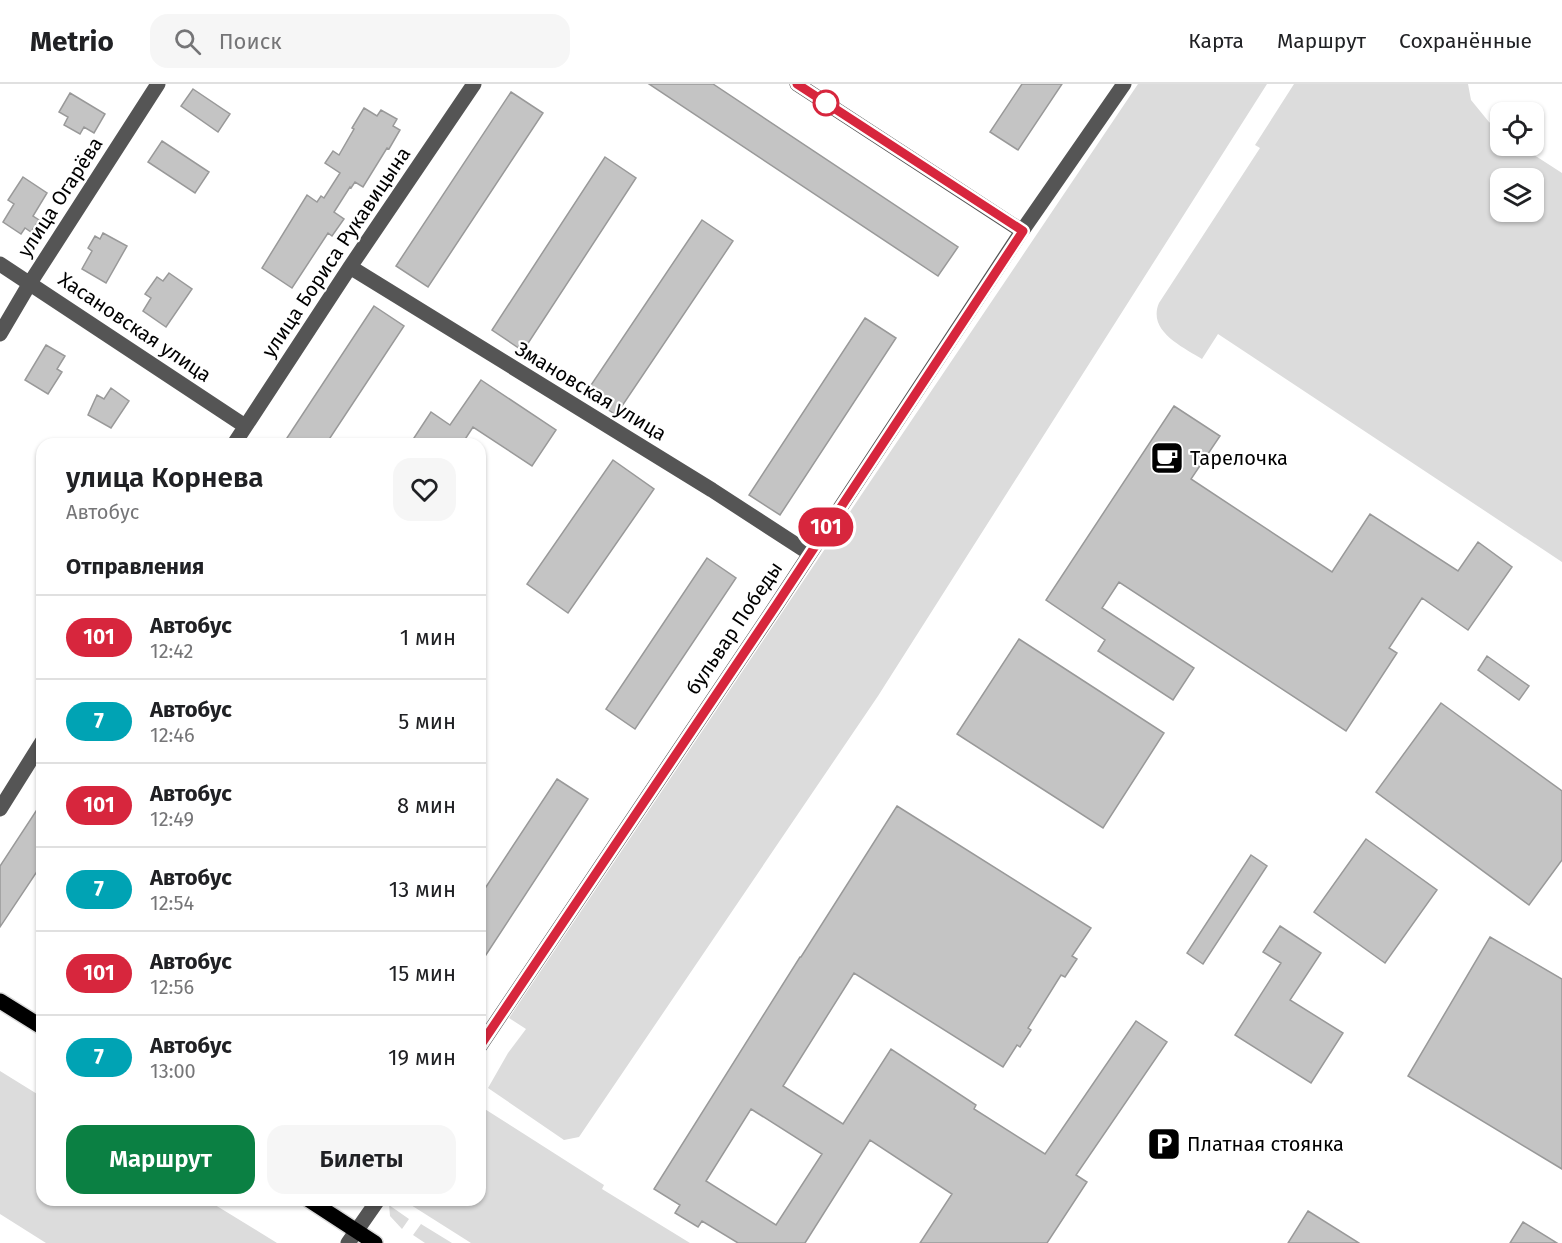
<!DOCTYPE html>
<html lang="ru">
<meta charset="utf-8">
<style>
:root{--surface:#fff;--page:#f6f6f6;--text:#202124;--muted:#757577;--line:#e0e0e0;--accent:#0b8043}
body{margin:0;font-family:"Fira Sans",sans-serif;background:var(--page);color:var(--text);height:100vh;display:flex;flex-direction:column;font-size:22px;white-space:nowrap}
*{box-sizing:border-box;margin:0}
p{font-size:20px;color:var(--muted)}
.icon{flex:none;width:33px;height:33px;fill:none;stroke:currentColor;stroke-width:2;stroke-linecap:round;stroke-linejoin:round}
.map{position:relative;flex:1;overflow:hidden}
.side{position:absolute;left:36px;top:354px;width:450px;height:768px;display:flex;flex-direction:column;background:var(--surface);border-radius:18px;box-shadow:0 2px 4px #0004}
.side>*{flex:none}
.badge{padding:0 12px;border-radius:20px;font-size:21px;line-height:39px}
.fabs{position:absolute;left:1490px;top:18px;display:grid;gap:12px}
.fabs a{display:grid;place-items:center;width:54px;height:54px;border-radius:12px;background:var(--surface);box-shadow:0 2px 4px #0004;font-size:30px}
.map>.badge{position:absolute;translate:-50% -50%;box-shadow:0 0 0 3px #fff}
h2{padding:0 30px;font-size:22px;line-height:54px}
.round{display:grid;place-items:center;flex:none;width:63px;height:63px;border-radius:18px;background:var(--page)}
.headline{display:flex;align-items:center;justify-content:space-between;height:102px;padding:0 30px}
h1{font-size:28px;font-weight:600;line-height:45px}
.primary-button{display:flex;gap:12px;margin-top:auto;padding:12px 30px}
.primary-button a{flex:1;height:69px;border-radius:18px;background:var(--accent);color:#fff;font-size:24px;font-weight:600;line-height:69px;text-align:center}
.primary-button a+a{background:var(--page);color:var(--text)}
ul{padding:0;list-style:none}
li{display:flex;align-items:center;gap:18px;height:84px;padding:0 30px;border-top:2px solid var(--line)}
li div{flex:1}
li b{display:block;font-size:22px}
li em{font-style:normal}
li .badge{min-width:66px;font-weight:700;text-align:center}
header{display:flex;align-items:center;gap:36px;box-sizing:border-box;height:84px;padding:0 30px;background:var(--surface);border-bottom:2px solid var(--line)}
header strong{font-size:28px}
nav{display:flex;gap:33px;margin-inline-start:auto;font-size:21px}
.search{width:420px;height:54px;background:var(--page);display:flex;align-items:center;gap:15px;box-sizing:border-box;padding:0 21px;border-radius:18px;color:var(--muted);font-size:22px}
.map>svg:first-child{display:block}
.green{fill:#dcdcdc;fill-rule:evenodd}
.building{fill:#c4c4c4;stroke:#999;stroke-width:1.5;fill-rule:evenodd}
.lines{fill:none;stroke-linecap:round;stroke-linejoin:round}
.major-casing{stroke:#dbdbdb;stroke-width:18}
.minor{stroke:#555;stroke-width:15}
.major{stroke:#000;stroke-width:15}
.line-casing{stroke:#fff;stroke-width:14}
.line{stroke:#d7263d;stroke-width:9}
.stop-dot{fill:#fff;stroke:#d7263d;stroke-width:3}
.labels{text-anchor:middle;stroke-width:4.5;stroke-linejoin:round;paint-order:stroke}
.street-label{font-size:20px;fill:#000;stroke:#fff}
.poi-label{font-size:20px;fill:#000;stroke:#fff;text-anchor:start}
</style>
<header>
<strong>Metrio</strong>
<div class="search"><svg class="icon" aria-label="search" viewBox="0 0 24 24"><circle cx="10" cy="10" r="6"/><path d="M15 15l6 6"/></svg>Поиск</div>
<nav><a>Карта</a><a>Маршрут</a><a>Сохранённые</a></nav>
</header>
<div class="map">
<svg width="1562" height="1159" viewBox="0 0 1562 1159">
<rect width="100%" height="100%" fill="#fff"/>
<path class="green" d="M1138,0h129l-389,612 -299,441 -15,3 -76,-52 20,-35 18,-24 -17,-11z
M1294,0h174l3,16 18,22 11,8v16h20l42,27v389l-344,-228 -16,25c-19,-12 -55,-28 -43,-56l101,-155 -5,-3zM1533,94v34h-33v-34z
M0,987l42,26v103h165l70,43h-231l-46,-29z
M480,1022l124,79 -2,4 88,54h-219l-68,-43h77z
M389,1121l20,14 -7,10 -12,-13z
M421,1140l31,19h-27l-12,-8z"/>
<path class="building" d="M649,0h64l245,163 -20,29z
M1022,0h40l-44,66 -28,-18z
M193,5l37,25 -12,18 -37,-26z
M511,8l32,21 -115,174 -32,-21z
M70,9l35,21 -11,19 -10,-6 -4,7 -16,-9 4,-8 -9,-5z
M364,24l13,8 4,-6 16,9 -4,7 7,4 -11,19 -2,-1 -24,39 -8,-5 -4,6 -1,-1 -16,25 10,7 -12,17 -4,-3 -36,55 -30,-20 45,-73 10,7 4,-6 3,2 16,-25 -15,-10 8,-12 6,4 15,-26 -2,-1z
M162,57l47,31 -14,21 -47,-31z
M605,73l31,21 -113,173 -31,-21z
M23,93l24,16 -14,23 6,4 -8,12 -6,-4 -4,6 -18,-12 11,-18 -6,-4z
M702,136l31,21 -117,174 -31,-21z
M103,149l24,13 -21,37 -24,-14 10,-18 -4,-3 7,-12 5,3z
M169,189l23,16 -26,38 -23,-16 8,-13 -6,-4 12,-17 6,4z
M374,222l30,20 -78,118h-43z
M865,234l31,20 -116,177 -31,-20z
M46,261l19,11 -8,13 5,3 -14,22 -23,-14z
M481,296l75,50 -24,36 -59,-39 -11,17h-52l21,-32 19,13z
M111,304l18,13 -18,27 -23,-13 9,-20 7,4z
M1174,322l46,30 -29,43 141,93 38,-58 88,57 20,-29 34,25 -44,63 -46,-32 -33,50 8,5 -51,78 -227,-149 -17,26 92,60 -21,32 -75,-49 7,-11 -59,-40z
M613,376l41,29 -86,124 -41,-29z
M707,474l29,20 -101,151 -29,-20z
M1019,555l145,94 -61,95 -146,-94z
M1487,572l42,30 -10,14 -41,-30z
M1441,619l121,88v69l-33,45 -153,-113z
M557,695l31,20 -108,165v-68z
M42,718v62l-42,63v-61z
M897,722l194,122 -19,28 5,3 -12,18 -4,-2 -33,53 3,2 -11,17 -3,-2 -14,22 -149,-94 -71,113 60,38 48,-75 85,56 -2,4 71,45 91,-133 31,21 -91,133 11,7 -40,61h-127l32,-49 -82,-54 -65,103h-67l-36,-22 -4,6 -23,-14 5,-8 -26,-16 146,-232h1zM751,1025l71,45 -46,71 -70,-44z
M1366,755l71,51 -52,73 -71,-51z
M1251,771l16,11 -64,98 -16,-11z
M1280,842l41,27 -31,47 53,33 -32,50 -76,-48 46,-72 -18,-11z
M1490,853l72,42v190l-154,-93z
M1308,1127l51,32h-71z
M1523,1138l34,21h-47z"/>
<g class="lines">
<defs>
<path id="major" d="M0,917l42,26
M309,1116l66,43"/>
</defs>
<use href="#major" class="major-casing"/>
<path class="minor" d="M797,0l225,147
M0,180l245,162
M350,183l362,223 97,63
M0,250l30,-51 128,-199
M234,360l116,-177 124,-183
M0,725l42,-67
M480,962l297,-442 245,-373 102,-147
M348,1159l30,-43"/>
<use href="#major" class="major"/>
</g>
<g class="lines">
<defs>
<path id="line" d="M480,962l297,-442 246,-373 -226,-147"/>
</defs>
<use href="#line" class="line-casing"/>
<use href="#line" class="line"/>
</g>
<defs>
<symbol id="cafe-square" viewBox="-11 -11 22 22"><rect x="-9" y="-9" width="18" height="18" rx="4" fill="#000" stroke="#fff"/><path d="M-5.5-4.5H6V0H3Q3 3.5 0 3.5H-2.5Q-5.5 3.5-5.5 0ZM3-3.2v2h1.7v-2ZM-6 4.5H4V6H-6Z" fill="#fff"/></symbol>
<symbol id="parking-square" viewBox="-11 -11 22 22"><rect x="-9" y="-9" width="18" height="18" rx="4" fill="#000" stroke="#fff"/><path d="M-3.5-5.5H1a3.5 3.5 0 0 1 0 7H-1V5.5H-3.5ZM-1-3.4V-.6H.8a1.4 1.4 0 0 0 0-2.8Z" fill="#fff"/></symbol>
</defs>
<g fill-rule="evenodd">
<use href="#cafe-square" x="1148" y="355" width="38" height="38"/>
<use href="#parking-square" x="1145" y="1041" width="38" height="38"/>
</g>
<circle class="stop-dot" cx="826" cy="19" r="12"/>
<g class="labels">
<g class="street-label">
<text transform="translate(60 113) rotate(-57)" y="7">улица Огарёва</text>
<text transform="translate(336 168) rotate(-56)" y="7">улица Бориса Рукавицына</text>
<text transform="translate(135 243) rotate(34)" y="7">Хасановская улица</text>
<text transform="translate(591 307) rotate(31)" y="7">Змановская улица</text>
<text transform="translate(734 544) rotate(-56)" y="7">бульвар Победы</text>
</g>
<g class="poi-label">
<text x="1190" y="381">Тарелочка</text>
<text x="1187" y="1067">Платная стоянка</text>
</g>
</g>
</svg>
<div class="fabs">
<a><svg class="icon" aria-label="locate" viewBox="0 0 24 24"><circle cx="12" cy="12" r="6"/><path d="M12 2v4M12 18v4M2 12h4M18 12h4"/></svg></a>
<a><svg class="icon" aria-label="layers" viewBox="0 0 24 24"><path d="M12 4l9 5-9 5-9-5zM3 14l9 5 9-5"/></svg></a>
</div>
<b class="badge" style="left:826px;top:443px;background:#d7263d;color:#fff">101</b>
<section class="side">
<div class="headline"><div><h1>улица Корнева</h1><p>Автобус</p></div><a class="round"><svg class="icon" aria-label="heart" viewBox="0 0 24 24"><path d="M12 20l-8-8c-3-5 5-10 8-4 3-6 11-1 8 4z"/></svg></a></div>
<h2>Отправления</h2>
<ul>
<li><span class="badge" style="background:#d7263d;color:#fff">101</span><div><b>Автобус</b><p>12:42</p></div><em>1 мин</em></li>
<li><span class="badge" style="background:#00a3b4;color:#fff">7</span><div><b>Автобус</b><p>12:46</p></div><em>5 мин</em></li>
<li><span class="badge" style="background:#d7263d;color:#fff">101</span><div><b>Автобус</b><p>12:49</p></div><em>8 мин</em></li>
<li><span class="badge" style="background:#00a3b4;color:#fff">7</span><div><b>Автобус</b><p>12:54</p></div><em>13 мин</em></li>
<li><span class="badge" style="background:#d7263d;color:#fff">101</span><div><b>Автобус</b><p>12:56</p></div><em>15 мин</em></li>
<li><span class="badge" style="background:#00a3b4;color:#fff">7</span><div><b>Автобус</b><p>13:00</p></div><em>19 мин</em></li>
</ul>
<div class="primary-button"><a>Маршрут</a><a>Билеты</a></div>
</section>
</div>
